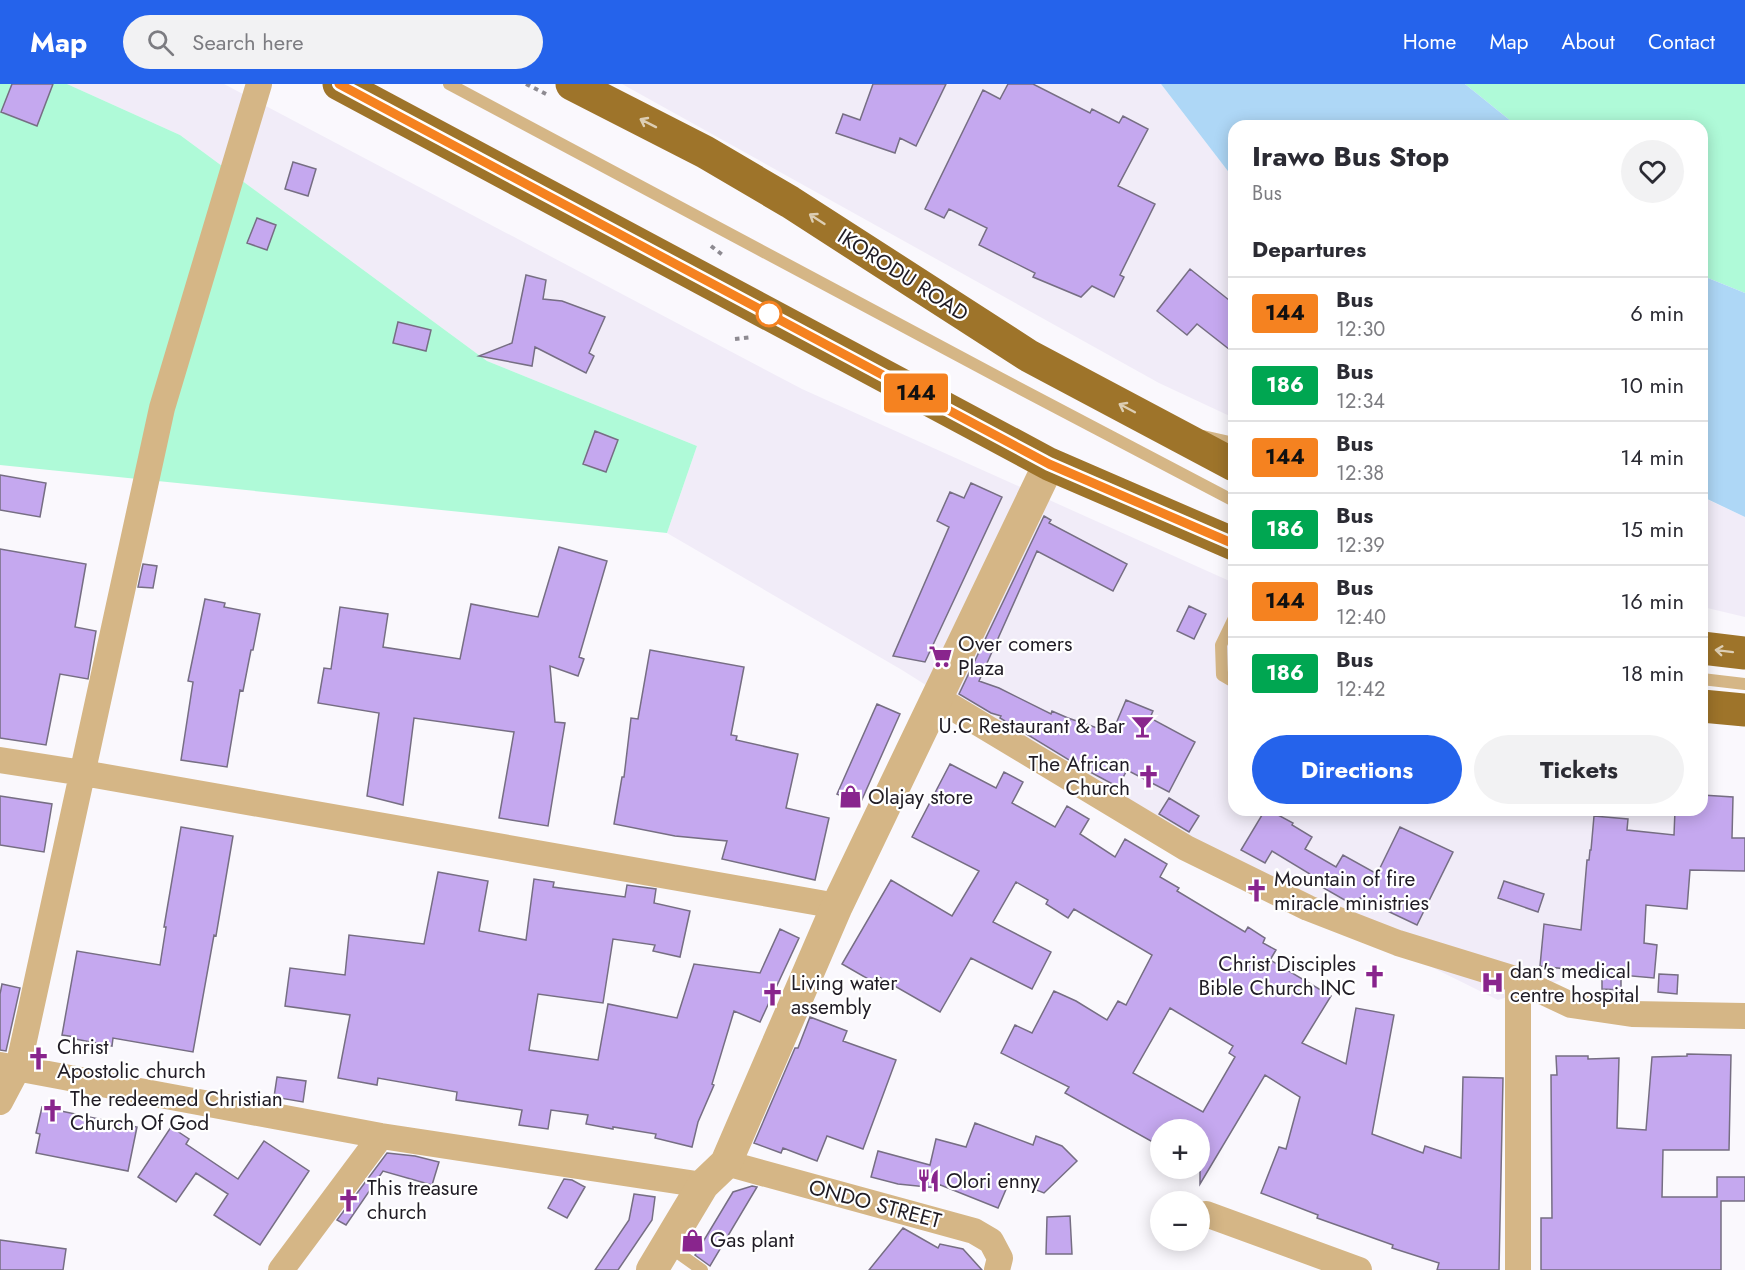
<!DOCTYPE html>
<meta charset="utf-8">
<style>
:root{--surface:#fff;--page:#f2f2f3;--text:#2b2b33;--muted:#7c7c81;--line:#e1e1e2;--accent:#2563eb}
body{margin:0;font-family:Jost,sans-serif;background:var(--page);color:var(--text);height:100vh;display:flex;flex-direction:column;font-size:22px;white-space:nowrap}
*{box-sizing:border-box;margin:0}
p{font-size:20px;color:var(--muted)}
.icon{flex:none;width:33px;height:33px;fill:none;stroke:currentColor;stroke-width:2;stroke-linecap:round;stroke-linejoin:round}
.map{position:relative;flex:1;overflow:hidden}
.sheet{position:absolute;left:1228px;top:36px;width:480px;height:696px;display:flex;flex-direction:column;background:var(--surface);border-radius:18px;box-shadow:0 3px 15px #0003}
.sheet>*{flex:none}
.badge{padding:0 12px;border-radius:4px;font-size:21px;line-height:39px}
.fabs{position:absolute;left:1150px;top:1035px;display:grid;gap:12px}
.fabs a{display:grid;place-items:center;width:60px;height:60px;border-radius:50%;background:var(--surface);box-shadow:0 3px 15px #0003;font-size:30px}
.map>.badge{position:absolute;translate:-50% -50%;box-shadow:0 0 0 3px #fff}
h2{padding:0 24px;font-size:22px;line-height:54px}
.round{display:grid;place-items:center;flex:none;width:63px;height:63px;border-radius:32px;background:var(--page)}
.summary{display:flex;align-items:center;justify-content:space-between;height:102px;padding:0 24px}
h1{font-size:28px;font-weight:700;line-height:45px}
.cta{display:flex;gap:12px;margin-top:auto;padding:12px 24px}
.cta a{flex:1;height:69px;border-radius:36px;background:var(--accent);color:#fff;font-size:24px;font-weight:700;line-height:69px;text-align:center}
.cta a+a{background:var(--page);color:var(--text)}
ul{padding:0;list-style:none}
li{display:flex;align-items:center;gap:18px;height:72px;padding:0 24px;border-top:2px solid var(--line)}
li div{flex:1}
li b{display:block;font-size:22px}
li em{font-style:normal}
li .badge{min-width:66px;font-weight:700;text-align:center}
header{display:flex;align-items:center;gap:36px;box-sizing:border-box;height:84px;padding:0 30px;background:var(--accent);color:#fff}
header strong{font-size:28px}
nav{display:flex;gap:33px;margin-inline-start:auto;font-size:21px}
.search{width:420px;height:54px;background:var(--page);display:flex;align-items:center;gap:15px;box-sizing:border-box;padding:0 21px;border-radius:33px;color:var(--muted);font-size:22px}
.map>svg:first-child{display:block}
.built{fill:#f1ecf8}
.green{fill:#affad8}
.water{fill:#aed7f6}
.building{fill:#c5a8ef;stroke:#766e83;stroke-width:1.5;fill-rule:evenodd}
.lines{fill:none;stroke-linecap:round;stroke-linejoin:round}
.path{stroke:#8d8a91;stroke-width:4;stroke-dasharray:4.5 4.5;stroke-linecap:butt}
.service{stroke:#d5b686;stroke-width:12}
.minor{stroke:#d5b686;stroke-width:26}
.tertiary{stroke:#d5b686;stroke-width:32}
.trunk{stroke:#9e742a;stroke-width:33}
.oneway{stroke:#ddceb4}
.line-casing{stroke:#fff;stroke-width:14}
.line{stroke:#f58220;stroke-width:9}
.stop-dot{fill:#fff;stroke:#f58220;stroke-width:3}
.labels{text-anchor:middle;stroke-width:4.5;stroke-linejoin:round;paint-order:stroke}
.street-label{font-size:21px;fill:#201c25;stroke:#fff}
.poi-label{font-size:21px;fill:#201c25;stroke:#fff;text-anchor:start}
</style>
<header>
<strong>Map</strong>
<div class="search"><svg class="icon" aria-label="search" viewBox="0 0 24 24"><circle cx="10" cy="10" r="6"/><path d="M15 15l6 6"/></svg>Search here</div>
<nav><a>Home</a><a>Map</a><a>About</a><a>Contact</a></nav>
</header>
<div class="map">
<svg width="1745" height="1186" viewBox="0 0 1745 1186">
<rect width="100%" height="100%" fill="#faf8fd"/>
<path class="built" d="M67,0h157l578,305 432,194v227h454l-69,152 -121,38 -341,-169 -255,-161 -235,-137 30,-87 -210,-85 -307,-226z
M622,0h539l73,95v239l-75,-35z
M1702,413l43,20v100l-42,-10z"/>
<path class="green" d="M0,0h67l113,51 307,226 210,85 -30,87 -667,-68z
M1465,0h280v209l-42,-17 -1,-150h-185z"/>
<path class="water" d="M1161,0h304l52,42h-283v53z
M1703,192l42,17v224l-42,-20z"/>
<path class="building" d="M12,0h41l-16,42 -36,-14z
M873,0h73l-30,62 -16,-8 -5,15 -59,-20 7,-19 17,6z
M1008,0h25l57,29 2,-4 27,14 4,-7 25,13 -30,57 37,18 -35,71 4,2 -10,20 -22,-11 -11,11 -48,-20 2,-4 -56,-28 8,-17 -38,-19 -5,9 -19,-9 58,-119 17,9z
M293,78l23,7 -8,27 -23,-7z
M257,134l19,7 -9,25 -20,-7z
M1190,185l44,35v49l-37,-29 -10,11 -30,-24z
M526,191l20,5 -3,19 19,2 43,16 -16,36 5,3 -8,17 -51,-26 -3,19 -53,-10 33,-13z
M398,238l33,8 -5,21 -33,-8z
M595,347l23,9 -12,32 -23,-8z
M0,391l46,8 -6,34 -40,-7z
M971,399l31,14 -77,165 -32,-6 56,-129 -12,-6 13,-29 14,6z
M1044,432l7,4 -2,3 78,41 -14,27 -76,-40 -58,130 20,7 52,26 1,-3 16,7 44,15 14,-33 27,11 -3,7 45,24 -26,50 -42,-22 -9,17 -39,-21 -79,-48 1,-2 -10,-3 -32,-19z
M559,463l48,14 -28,96 5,2 -6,17 -28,-10 5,56 10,1 -17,103 -49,-8 15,-86 -100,-14 -11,87 -36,-9 12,-83 -61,-10 6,-35 7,1 9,-62 48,7 -5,33 77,12 11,-55 67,13z
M0,465l86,15 -11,63 21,4 -8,48 -28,-5 -14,71 -46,-7z
M143,480l14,2 -4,22 -15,-1z
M205,515l20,4 -1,4 36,7 -7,36h-2l-8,41 -3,-1 -13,77 -46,-7 12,-78 -5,-1z
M1189,522l17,8 -12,25 -17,-8z
M650,566l94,17 -13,68 6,1 -1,4 62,14 -12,54 43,10 -14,62 -93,-21 5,-18 -52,-5 -61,-12 8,-47h2l7,-59 7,1z
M877,620l23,10 -40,90 -23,-10z
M950,680l46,24 8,-16 19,10 -11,21 43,24 12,-21 22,13 -9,15 35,23 10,-18 42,25 -7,13 19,11 -2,3 68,41 3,-5 17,11 -2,5 13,7 -6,10 61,36 -29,47 44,21 10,-56 38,7 -22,119 51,19 2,-7 36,12 2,-81 40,1 -4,192h-62l2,-7 -47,-15 1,-3 -76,-27 1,-3 -57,-22 18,-46 7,2 14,-52 -35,-22 -65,109v-54h-39v9l-3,6 -93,-52 4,-6 -68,-34 14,-28 17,8 22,-42 22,10 31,19 11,-19 8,4 26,-50 -78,-46 -6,9 -22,-14 2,-4 -32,-18 -23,40 58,30 -19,37 -61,-31 -31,54 -61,-35 -4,6 -33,-19 49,-84 61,36 27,-45 -67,-34zM1170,924l63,38 -4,7 6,4 -32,55 -70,-39z
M1702,711l31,2 -1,41h13v33l-55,-1 -3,39 -41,-4 -2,38 13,2 -3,33 -33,-3v15l-19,-1v-16l-62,-7 4,-42 37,6 6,-70h2l1,-10h1l3,-34 34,3 -1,11 47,5 1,-25h27z
M0,712l52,8 -8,48 -44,-7z
M1169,714l30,18 -10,16 -30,-18z
M1265,726h4l24,13 -1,2 20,12 -7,12 31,18 7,-12 34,19 23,-47 53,25 -36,73 -57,-27 -5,8 -47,-27 2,-5 -38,-23 -7,12 -24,-13z
M181,743l52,9 -17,100 -2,-1 -21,117 -80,-14 -1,8 -37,-7 1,-2 -14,-2 15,-84 83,14 6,-38h-2z
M438,788l50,9 -9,50 47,9 8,-61 20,3 -1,5 72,10 2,-12 29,4 -2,14 36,8 -10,46 -27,-6 2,-6 -42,-6 -10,64 -65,-9 -9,56 69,10 10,-56 69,14 17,-54 66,9 20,-44 19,9 -39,84 -26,-11 -22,73 2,1 -16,37 -6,25 -37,-9 1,-4 -43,-7v2l-27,-5 2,-9 -37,-5 -3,19 -29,-4 3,-15 -66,-10 1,-8 -79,-14 -1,7 -39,-7 12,-63 -65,-9 5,-38 55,7 4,-40 75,9z
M1504,797l40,13 -6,18 -40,-14z
M1659,890l19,1 -1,19 -19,-2z
M2,900l18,4 -14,63 -6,-1v-56z
M810,933l37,14 -4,10 53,19 -33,89 -36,-13 -10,25 -34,-13 -2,5 -27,-10 41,-95h3z
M1687,970l44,1 -2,95h-66l-1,47h55v-20h28v24h-24v69h-180v-52h11l-1,-143h6l-1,-19h32v3l31,-1 -2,70 29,2 6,-73 35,-1z
M277,993l29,4 -3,21 -29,-5z
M42,1023l95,20 -9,44 -92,-18 4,-19 -4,-1z
M975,1039l58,22 3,-9 26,10 15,15 -33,32 -34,-13 -12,28 -60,-24 -1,4 -39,-4 -27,-7 7,-26 52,14 6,-26 30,8z
M171,1043l18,12 -3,5 52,35 26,-38 45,30 -49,74 -46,-30 14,-21 -32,-21 -20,29 -38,-25z
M387,1069l28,3 24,6 -7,23 -49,-14 -37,54 -9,-5z
M564,1095l8,1 13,7 -18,31 -19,-10z
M752,1102l5,1 -47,79 -15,-11 38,-63z
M634,1110l21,3 -3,23 -34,50h-23l34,-50z
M1070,1132l2,38h-26l1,-37z
M903,1144l35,20 2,-4 23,5 19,21h-113z
M0,1156l66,9 -3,21h-63z"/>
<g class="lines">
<path class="path" d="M526,0l20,10
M711,162l13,10
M735,255l17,-2"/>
<path class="service" d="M449,0l551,294 234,123
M1203,352l31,7
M1234,534l-13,27 1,30 12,7
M1702,595l43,5
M667,1161l35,25"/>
<path class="minor" d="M937,614l249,150 122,60 90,35 120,37 53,25 61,9 113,2
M0,676l83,13 754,133
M0,981l381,71 322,49
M0,1018l18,-34 144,-660 97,-324
M726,1079l248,68 17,10 9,17 -3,12
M1206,1130l153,56
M281,1186l100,-134
M1518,1186v-290"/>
<path class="tertiary" d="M652,1186l51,-85 23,-22 111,-257 212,-442"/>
<path class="trunk" d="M339,0l710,380 185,80
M572,0l133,68 85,50 239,154 205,109
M1702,564l43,5
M1702,622l43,4"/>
</g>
<defs><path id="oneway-shaft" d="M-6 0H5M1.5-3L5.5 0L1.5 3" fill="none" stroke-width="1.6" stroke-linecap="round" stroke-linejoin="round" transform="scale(1.5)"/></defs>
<g class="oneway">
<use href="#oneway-shaft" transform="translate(648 39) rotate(-153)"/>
<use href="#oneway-shaft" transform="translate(817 135) rotate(-147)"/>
<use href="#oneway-shaft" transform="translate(1127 324) rotate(-152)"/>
<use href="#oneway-shaft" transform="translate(1724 567) rotate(-173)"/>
</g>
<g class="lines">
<defs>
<path id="line" d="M339,0l710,380 185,80"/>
</defs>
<use href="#line" class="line-casing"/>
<use href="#line" class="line"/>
</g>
<defs>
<symbol id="supermarket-bare" viewBox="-9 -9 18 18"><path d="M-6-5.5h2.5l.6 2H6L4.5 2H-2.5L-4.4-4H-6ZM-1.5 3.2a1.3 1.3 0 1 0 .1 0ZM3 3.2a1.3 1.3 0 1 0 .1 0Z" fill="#89258d" stroke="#fff" stroke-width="2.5" paint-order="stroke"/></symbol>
<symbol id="bar-bare" viewBox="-9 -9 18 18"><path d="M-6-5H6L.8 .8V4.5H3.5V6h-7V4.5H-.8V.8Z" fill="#89258d" stroke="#fff" stroke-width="2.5" paint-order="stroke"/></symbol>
<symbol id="church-bare" viewBox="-9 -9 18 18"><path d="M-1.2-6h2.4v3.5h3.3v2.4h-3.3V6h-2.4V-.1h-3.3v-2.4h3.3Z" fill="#89258d" stroke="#fff" stroke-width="2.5" paint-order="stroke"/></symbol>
<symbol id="shop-bare" viewBox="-9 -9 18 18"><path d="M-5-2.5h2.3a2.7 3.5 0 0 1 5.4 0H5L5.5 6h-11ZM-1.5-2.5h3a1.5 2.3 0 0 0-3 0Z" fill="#89258d" stroke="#fff" stroke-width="2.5" paint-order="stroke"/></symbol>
<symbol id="hospital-bare" viewBox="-9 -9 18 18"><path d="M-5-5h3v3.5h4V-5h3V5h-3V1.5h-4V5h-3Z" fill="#89258d" stroke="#fff" stroke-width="2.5" paint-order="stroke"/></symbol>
<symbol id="restaurant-bare" viewBox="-9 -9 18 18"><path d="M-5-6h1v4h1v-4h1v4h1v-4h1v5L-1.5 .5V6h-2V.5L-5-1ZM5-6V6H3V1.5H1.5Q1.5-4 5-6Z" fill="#89258d" stroke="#fff" stroke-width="2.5" paint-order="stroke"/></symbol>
</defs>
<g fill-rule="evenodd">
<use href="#supermarket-bare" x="924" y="556" width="33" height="33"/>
<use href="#bar-bare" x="1126" y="626" width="33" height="33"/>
<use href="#church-bare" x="1132" y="676" width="33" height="33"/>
<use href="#shop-bare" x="834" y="696" width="33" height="33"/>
<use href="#church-bare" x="1240" y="790" width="33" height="33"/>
<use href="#church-bare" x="1358" y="876" width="33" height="33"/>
<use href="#hospital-bare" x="1476" y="882" width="33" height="33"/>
<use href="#church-bare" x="756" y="894" width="33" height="33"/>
<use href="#church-bare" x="22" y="958" width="33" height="33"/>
<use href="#church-bare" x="36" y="1010" width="33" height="33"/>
<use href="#restaurant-bare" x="912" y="1080" width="33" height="33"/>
<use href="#church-bare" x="332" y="1100" width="33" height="33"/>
<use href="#shop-bare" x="676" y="1140" width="33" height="33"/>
</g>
<circle class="stop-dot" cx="769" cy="230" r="12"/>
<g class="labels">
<g class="street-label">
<text transform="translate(903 191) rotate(33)" y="7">IKORODU ROAD</text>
<text transform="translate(875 1120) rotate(15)" y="7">ONDO STREET</text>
</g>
<g class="poi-label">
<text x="958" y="567">Over comers<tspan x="958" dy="24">Plaza</tspan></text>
<text x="1125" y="649" text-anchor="end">U.C Restaurant &amp; Bar</text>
<text x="1130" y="687" text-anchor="end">The African<tspan x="1130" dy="24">Church</tspan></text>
<text x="868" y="720">Olajay store</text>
<text x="1274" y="802">Mountain of fire<tspan x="1274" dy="24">miracle ministries</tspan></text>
<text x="1356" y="887" text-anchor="end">Christ Disciples<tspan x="1356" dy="24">Bible Church INC</tspan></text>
<text x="1510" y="894">dan's medical<tspan x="1510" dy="24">centre hospital</tspan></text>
<text x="791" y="906">Living water<tspan x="791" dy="24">assembly</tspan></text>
<text x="57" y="970">Christ<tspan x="57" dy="24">Apostolic church</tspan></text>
<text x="70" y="1022">The redeemed Christian<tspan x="70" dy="24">Church Of God</tspan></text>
<text x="946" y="1104">Olori enny</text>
<text x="367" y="1111">This treasure<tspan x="367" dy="24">church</tspan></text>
<text x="710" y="1163">Gas plant</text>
</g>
</g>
</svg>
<div class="fabs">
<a>+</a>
<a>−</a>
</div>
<b class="badge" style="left:916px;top:309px;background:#f58220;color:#111">144</b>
<section class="sheet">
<div class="summary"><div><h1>Irawo Bus Stop</h1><p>Bus</p></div><a class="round"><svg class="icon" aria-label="heart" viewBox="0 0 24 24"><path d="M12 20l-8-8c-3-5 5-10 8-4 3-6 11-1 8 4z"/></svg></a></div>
<h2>Departures</h2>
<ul>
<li><span class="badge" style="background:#f58220;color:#111">144</span><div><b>Bus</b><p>12:30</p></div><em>6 min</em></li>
<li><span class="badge" style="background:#00a651;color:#fff">186</span><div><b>Bus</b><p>12:34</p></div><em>10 min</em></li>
<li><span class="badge" style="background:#f58220;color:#111">144</span><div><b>Bus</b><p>12:38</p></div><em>14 min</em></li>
<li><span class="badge" style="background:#00a651;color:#fff">186</span><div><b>Bus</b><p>12:39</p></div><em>15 min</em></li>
<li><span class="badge" style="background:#f58220;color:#111">144</span><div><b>Bus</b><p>12:40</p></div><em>16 min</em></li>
<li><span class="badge" style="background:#00a651;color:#fff">186</span><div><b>Bus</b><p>12:42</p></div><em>18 min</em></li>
</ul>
<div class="cta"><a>Directions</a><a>Tickets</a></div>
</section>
</div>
